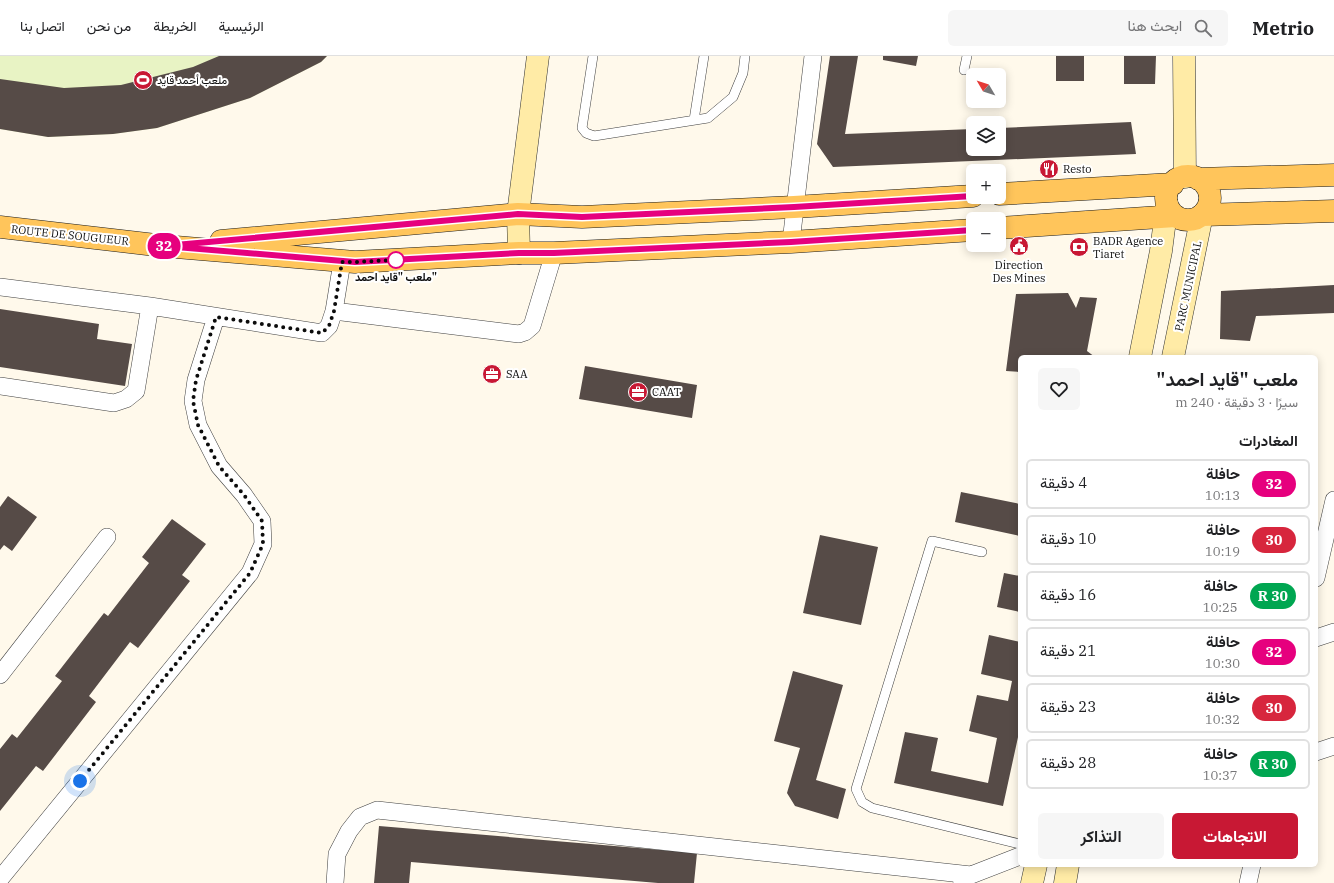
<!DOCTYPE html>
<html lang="ar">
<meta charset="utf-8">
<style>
:root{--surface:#fff;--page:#f6f6f6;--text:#202124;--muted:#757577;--line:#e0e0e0;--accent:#c81834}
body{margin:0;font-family:"IBM Plex Serif",Vazirmatn,serif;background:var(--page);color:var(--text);direction:rtl;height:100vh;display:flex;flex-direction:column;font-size:15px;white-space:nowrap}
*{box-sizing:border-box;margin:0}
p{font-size:13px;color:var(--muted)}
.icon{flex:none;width:22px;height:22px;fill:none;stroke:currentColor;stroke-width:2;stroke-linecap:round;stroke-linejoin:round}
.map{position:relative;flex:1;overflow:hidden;direction:ltr}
.side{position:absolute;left:1018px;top:299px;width:300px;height:512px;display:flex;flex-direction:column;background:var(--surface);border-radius:6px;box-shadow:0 2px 10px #0003;direction:rtl}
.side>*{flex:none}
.badge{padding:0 8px;border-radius:13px;font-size:14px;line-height:26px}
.needle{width:26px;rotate:309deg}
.fabs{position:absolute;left:966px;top:12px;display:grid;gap:8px}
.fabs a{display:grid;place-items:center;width:40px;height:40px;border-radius:6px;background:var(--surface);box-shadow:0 2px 10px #0003;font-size:20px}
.you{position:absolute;width:20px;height:20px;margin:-10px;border:3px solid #fff;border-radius:50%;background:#1a73e8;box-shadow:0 0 0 6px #1a73e833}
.map>.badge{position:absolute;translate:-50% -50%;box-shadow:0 0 0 2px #fff}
h2{padding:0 20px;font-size:15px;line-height:36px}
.round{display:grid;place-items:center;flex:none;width:42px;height:42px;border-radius:6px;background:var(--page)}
.summary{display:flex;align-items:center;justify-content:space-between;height:68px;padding:0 20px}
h1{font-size:19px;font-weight:700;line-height:30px}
.button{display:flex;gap:8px;margin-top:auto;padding:8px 20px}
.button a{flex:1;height:46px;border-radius:6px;background:var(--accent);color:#fff;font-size:16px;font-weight:700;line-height:46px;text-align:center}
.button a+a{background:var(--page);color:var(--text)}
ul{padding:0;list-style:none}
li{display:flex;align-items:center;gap:12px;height:50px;margin:0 8px 6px;padding:0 12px;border:2px solid var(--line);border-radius:6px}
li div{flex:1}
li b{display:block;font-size:15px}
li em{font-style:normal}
li .badge{min-width:44px;font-weight:700;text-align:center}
header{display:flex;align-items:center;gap:24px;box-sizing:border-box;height:56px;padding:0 20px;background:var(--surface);border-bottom:1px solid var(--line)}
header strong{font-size:19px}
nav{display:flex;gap:22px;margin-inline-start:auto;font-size:14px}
.search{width:280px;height:36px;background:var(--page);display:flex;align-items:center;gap:10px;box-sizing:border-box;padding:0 14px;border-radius:6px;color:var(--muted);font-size:15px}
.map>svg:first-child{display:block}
.pitch{fill:#e8f3c4}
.building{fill:#564b47}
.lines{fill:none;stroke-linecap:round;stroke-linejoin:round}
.lane-casing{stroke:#3f3f3f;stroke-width:10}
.street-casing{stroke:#3f3f3f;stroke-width:18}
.secondary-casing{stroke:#2e2e2e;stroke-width:23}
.primary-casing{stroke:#1d1d1d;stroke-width:23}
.lane{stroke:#fff;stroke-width:9}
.street{stroke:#fff;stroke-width:17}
.secondary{stroke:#ffeba6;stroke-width:22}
.primary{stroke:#ffc55b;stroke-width:22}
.line-casing{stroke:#fff;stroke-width:9}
.line{stroke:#e6007e;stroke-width:6}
.walk{stroke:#0c0c0c;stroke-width:4;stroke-dasharray:0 7.2}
.stop-dot{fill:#fff;stroke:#e6007e;stroke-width:2}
.labels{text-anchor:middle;stroke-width:4;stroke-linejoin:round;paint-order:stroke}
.poi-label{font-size:11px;fill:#0c0c0c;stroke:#fff;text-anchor:start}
.street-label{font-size:11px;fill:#0c0c0c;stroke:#fff}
.stop-label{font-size:11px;font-weight:bold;fill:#0c0c0c;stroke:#fff}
</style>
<header>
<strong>Metrio</strong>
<div class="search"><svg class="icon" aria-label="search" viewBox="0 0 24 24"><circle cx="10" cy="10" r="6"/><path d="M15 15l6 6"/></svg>ابحث هنا</div>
<nav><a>الرئيسية</a><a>الخريطة</a><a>من نحن</a><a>اتصل بنا</a></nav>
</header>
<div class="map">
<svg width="1334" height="827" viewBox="0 0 1334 827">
<rect width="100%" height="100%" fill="#fff9eb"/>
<path class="pitch" d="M0,0h327l-6,6 -71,36 -93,30 -44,6 -65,3 -48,-8z"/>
<path class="building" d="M219,0h108l-6,6 -71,36 -93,30 -44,6 -65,3 -48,-8v-50l64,9 57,-3 72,-18z
M830,0h28l-13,78 128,-5v20h26v-21l132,-6 5,32 -303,13 -16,-23z
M883,0h35l-2,10 -33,-6z
M1056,0h28v25h-28z
M1124,0h32l-1,28h-31z
M1334,229v28l-78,3 -6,25 -30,-2 1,-48z
M1068,237l8,15 4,-11 17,1 -10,53 8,6h-75v15l-14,-1 10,-77z
M0,253l99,15 -2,15 35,5 -7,42 -125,-19z
M585,310l112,19 -5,33 -113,-19z
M961,436l59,12v32l-65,-14z
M8,440l29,21 -25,34 -8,-6 -4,5v-43z
M172,463l34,25 -24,31 8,6 -52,67 -8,-6 -41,54 7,6 -53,69 -7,-5 -36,45v-62l12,-15 5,4 45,-57 -7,-5 49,-63 4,3 41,-53 -7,-6z
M820,479l58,12 -17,78 -58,-12z
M1004,517l16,3v36l-23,-5z
M989,579l31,7v86l-17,78 -109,-23 11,-51 33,6 -7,33 57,12 9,-45 -28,-7 8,-36 31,6 4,-20 -31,-7z
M793,615l50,14 -27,95 30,9 -8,30 -43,-13 -8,-13 13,-45 -26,-7z
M379,770l318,27 -3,30h-36l-247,-21 -2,21h-35z"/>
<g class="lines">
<defs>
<path id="lane" d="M593,0l-11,72 4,5 8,3 114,-18 25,-21 10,-24 2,-17
M964,14l3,-14
M694,64l10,-64
M982,496l-50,-11 -76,248 6,13 10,6 148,36"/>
<path id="street" d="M791,186l22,-186
M0,231l150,19 172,27 7,-7 5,-15 8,-49
M334,255l185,23 6,-2 7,-6 22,-73
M0,330l114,17 12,-4 10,-8 14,-85
M1316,522l18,-78
M1316,582l18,-6
M0,619l107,-138
M1316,696l18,-6
M0,823l250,-306 13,-29 -1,-23 -18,-26 -25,-29 -21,-41 -5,-24 3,-21 20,-63
M961,823l59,-23
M335,827l2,-29 12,-23 11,-14 17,-7 594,65
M1248,827l4,-18"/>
<path id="secondary" d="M1184,0l1,121
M519,197l-1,-39 20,-158
M1140,301l21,-106 6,-47
M1173,301l29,-142
M1032,827l4,-18
M1065,827l3,-18"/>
<path id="primary" d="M1166 142a22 22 0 1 1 44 0a22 22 0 1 1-44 0Z
M1198,123l136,-4
M999,138l174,-10
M1202,159l132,-4
M0,171l164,19 191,16 164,-9h35l237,-11 182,-12
M999,172l176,-12
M221,185l297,-27 64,3 212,-10 179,-11"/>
</defs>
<use href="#lane" class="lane-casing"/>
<use href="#street" class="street-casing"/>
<use href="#secondary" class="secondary-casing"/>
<use href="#primary" class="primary-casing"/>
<use href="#lane" class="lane"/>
<use href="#street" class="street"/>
<use href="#secondary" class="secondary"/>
<use href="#primary" class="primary"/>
</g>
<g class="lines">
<defs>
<path id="line" d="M973,140l-179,11 -212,10 -64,-3 -354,32 191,16 164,-9h35l237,-11 182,-12"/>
</defs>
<use href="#line" class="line-casing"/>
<use href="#line" class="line"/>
<path class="walk" d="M80,725l170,-208 13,-29 -1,-23 -18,-26 -25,-29 -21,-41 -5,-24 3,-21 20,-63 106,16 7,-7 5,-15 8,-49h13l41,-2"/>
</g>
<defs>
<symbol id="stadium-disc" viewBox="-11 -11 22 22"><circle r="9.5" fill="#c81834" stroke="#fff"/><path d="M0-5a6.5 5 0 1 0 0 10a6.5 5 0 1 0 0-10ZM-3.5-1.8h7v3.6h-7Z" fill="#fff"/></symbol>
<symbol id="restaurant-disc" viewBox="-11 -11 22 22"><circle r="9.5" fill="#c81834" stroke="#fff"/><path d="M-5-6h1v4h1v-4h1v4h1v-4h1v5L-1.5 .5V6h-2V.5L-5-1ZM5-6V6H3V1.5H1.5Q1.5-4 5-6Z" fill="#fff"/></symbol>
<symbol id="civic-disc" viewBox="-11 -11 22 22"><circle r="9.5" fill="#c81834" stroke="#fff"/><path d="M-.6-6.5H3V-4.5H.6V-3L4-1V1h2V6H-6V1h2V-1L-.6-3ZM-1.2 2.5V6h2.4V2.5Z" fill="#fff"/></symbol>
<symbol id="bank-disc" viewBox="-11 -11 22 22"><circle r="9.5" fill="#c81834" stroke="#fff"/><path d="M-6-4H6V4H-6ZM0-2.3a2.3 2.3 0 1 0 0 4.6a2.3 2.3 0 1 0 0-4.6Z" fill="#fff"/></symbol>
<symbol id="office-disc" viewBox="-11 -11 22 22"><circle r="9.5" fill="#c81834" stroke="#fff"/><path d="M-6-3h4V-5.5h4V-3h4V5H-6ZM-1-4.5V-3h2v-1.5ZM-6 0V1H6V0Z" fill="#fff"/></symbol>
</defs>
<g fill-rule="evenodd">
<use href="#stadium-disc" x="132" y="13" width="22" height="22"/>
<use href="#restaurant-disc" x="1038" y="102" width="22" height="22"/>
<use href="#civic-disc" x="1008" y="179" width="22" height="22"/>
<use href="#bank-disc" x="1068" y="180" width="22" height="22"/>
<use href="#office-disc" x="481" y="307" width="22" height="22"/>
<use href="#office-disc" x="627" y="325" width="22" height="22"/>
</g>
<circle class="stop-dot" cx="396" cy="204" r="8"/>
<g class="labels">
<g class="poi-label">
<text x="157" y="28">ملعب أحمد قايد</text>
<text x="1063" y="117">Resto</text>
<text x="1093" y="189">BADR Agence<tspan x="1093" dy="13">Tiaret</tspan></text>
<text x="1019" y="213" text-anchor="middle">Direction<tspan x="1019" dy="13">Des Mines</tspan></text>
<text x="506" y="322">SAA</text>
<text x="652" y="340">CAAT</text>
</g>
<g class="street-label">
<text transform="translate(70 179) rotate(6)" y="4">ROUTE DE SOUGUEUR</text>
<text transform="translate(1188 230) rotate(-78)" y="4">PARC MUNICIPAL</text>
</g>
<g class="stop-label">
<text x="396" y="225">ملعب "قايد احمد"</text>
</g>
</g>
</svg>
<div class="fabs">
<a><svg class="needle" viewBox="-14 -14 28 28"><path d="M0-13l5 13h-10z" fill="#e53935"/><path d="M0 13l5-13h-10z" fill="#757577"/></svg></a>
<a><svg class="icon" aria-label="layers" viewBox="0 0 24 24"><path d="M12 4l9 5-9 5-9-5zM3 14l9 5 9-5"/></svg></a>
<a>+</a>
<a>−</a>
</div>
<div class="you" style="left:80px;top:725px"></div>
<b class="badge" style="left:164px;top:190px;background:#e6007e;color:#fff">32</b>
<section class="side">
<div class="summary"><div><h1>ملعب &quot;قايد احمد&quot;</h1><p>سيرًا · 3 دقيقة · 240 m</p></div><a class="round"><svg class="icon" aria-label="heart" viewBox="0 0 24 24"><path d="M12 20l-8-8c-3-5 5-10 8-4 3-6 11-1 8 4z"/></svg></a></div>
<h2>المغادرات</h2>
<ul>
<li><span class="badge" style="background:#e6007e;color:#fff">32</span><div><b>حافلة</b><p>10:13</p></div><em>4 دقيقة</em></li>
<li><span class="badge" style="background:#d7263d;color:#fff">30</span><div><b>حافلة</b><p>10:19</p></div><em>10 دقيقة</em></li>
<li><span class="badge" style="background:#00a651;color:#fff">30 R</span><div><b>حافلة</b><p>10:25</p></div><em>16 دقيقة</em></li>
<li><span class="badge" style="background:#e6007e;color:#fff">32</span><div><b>حافلة</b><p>10:30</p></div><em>21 دقيقة</em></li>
<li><span class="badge" style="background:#d7263d;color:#fff">30</span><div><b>حافلة</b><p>10:32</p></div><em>23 دقيقة</em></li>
<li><span class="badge" style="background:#00a651;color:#fff">30 R</span><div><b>حافلة</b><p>10:37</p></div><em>28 دقيقة</em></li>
</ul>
<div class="button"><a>الاتجاهات</a><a>التذاكر</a></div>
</section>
</div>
